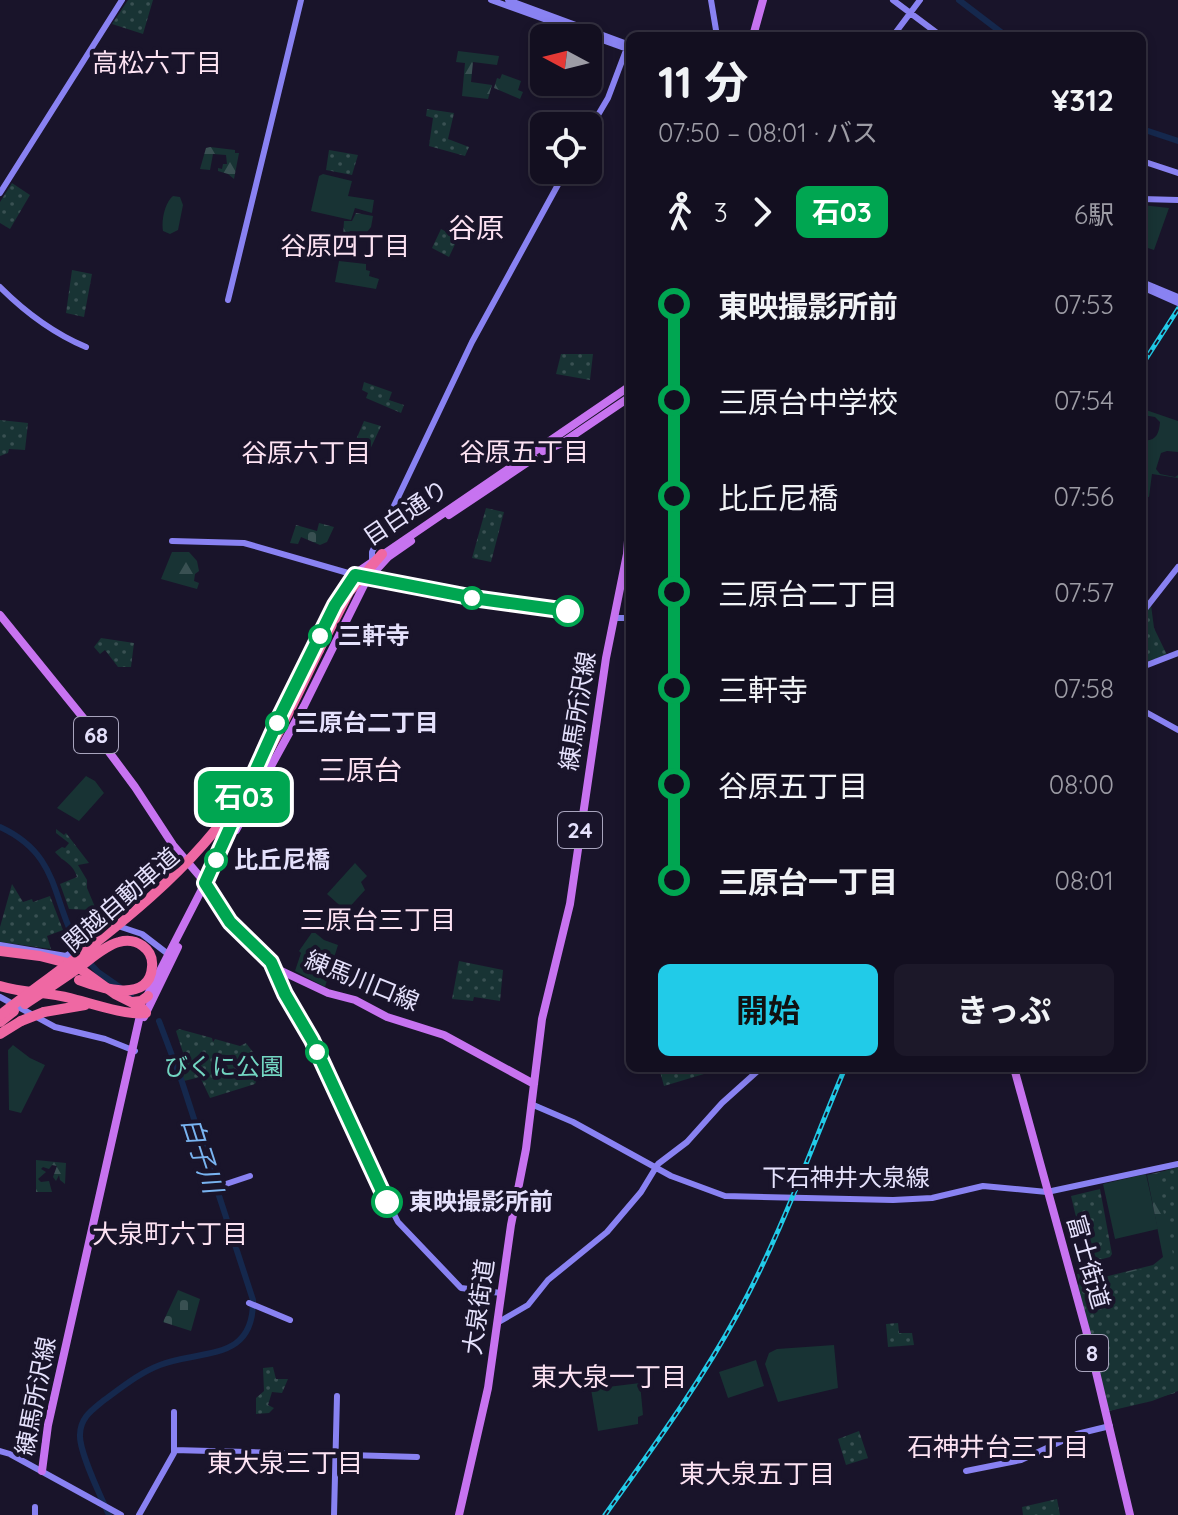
<!DOCTYPE html>
<html lang="ja">
<meta charset="utf-8">
<style>
:root{--surface:#130f20;--page:#1c1829;--text:#f1f3f6;--muted:#9d9ca5;--line:#322f3e;--accent:#21cbe8}
body{margin:0;font-family:Quicksand,"Noto Sans JP",sans-serif;background:var(--page);color:var(--text);height:100vh;display:flex;flex-direction:column;font-size:30px;white-space:nowrap}
*{box-sizing:border-box;margin:0}
p{font-size:26px;color:var(--muted)}
.icon{flex:none;width:44px;height:44px;fill:none;stroke:currentColor;stroke-width:2;stroke-linecap:round;stroke-linejoin:round}
.map{position:relative;flex:1;overflow:hidden}
.drawer{position:absolute;left:626px;top:32px;width:520px;height:1040px;display:flex;flex-direction:column;background:var(--surface);border-radius:12px;box-shadow:0 4px 12px #0003,0 0 0 2px var(--line)}
.drawer>*{flex:none}
.badge{padding:0 16px;border-radius:12px;font-size:28px;line-height:52px}
.needle{width:52px;rotate:277deg}
.fabs{position:absolute;left:530px;top:24px;display:grid;gap:16px}
.fabs a{display:grid;place-items:center;width:72px;height:72px;border-radius:12px;background:var(--surface);box-shadow:0 4px 12px #0003,0 0 0 2px var(--line);font-size:40px}
.map>.badge{position:absolute;translate:-50% -50%;box-shadow:0 0 0 4px #fff}
.legs{display:flex;align-items:center;gap:12px;height:88px;padding:0 32px;font-size:26px}
.legs p{margin-inline-start:auto}
.summary{display:flex;align-items:center;justify-content:space-between;height:136px;padding:0 32px}
h1{font-size:44px;font-weight:700;line-height:60px}
.action{display:flex;gap:16px;margin-top:auto;padding:16px 32px}
.action a{flex:1;height:92px;border-radius:12px;background:var(--accent);color:#111;font-size:32px;font-weight:700;line-height:92px;text-align:center}
.action a+a{background:var(--page);color:var(--text)}
ul{padding:0 32px;list-style:none}
li{display:flex;align-items:center;gap:28px;height:96px;font-size:30px}
li i{display:grid;place-items:center;width:12px;height:100%;margin:0 10px;background:currentColor}
li i::after{content:'';width:20px;height:20px;margin:-10px;border:6px solid;border-radius:50%;background:var(--surface)}
li p{margin-inline-start:auto}
li:first-child i{background:linear-gradient(#0000 50%,currentColor 0)}
li:last-child i{background:linear-gradient(currentColor 50%,#0000 0)}
.map>svg:first-child{display:block}
.grass{fill:#183334}
.forest{fill:url(#forest-firs)}
.cemetery{fill:url(#cemetery-stones)}
.park{fill:url(#park-dots)}
.lines{fill:none;stroke-linecap:round;stroke-linejoin:round}
.river{stroke:#15284d;stroke-width:6}
.secondary{stroke:#8982f2;stroke-width:6}
.primary{stroke:#c773f0;stroke-width:8}
.highway{stroke:#ef68a3;stroke-width:10}
.rail-casing{stroke:#21cbe8;stroke-width:5}
.rail{stroke:#19142a;stroke-width:2;stroke-dasharray:6;stroke-linecap:butt}
.highway-bridge{stroke:#ef68a3;stroke-width:10}
.line-1-casing{stroke:#fff;stroke-width:18}
.line-1{stroke:#00a651;stroke-width:12}
.stop-1-dot{fill:#fff;stroke:#00a651;stroke-width:4}
.labels{text-anchor:middle;stroke-width:8;stroke-linejoin:round;paint-order:stroke}
.shield{fill:#19142a;stroke:#a8a4bd;stroke-width:2}
.shield-label{font-size:22px;font-weight:bold;fill:#e5e1fc}
.street-label{font-size:24px;fill:#e5e1fc;stroke:#19142a}
.stop-label{font-size:24px;font-weight:bold;fill:#e5e1fc;stroke:#19142a;text-anchor:start}
.park-label{font-size:24px;fill:#73d6c2;stroke:#19142a}
.neighbourhood-label{font-size:26px;fill:#fce2f2;stroke:#19142a}
.water-label{font-size:26px;font-style:italic;fill:#79b4f1;stroke:#19142a}
.quarter-label{font-size:28px;fill:#fce2f2;stroke:#19142a}
</style>
<div class="map">
<svg width="1178" height="1515" viewBox="0 0 1178 1515">
<defs>
<pattern id="forest-firs" width="22" height="20" patternUnits="userSpaceOnUse" patternTransform="scale(2)"><rect width="22" height="20" fill="#183334"/><path d="M5 1l3.5 6h-7zM16 11l3.5 6h-7z" fill="#395052"/></pattern>
<pattern id="cemetery-stones" width="16" height="16" patternUnits="userSpaceOnUse" patternTransform="scale(2)"><rect width="16" height="16" fill="#183334"/><path d="M2 7V4a2 2 0 0 1 4 0v3zM10 15v-3a2 2 0 0 1 4 0v3z" fill="#395052"/></pattern>
<pattern id="park-dots" width="8" height="8" patternUnits="userSpaceOnUse" patternTransform="scale(2)"><rect width="8" height="8" fill="#183334"/><path d="M2 2h.1M6 6h.1" fill="none" stroke="#395052" stroke-width="1.8" stroke-linecap="round"/></pattern>
</defs>
<rect width="100%" height="100%" fill="#19142a"/>
<path class="grass" d="M323,174l29,7 -4,15 26,4 -2,13 -17,-5 -4,12 -40,-9 8,-35z
M173,196l7,1 3,8 -5,25 -8,4 -7,-3c-2,-10 2,-29 10,-35z
M1142,205l27,3 -15,42 -12,-4z
M339,261l27,3v6l4,1 -1,5 10,3 -3,10 -41,-7z
M1146,410l32,11v31l-11,-1 -6,2 -5,16 4,5 15,3 3,-2v3l-26,-4 -3,23 -7,-1v-56c14,2 17,-6 18,-18l-5,-5 -13,-2z
M86,776l9,5 9,12 -25,28 -22,-13z
M355,863l12,13 -6,6 4,8 -19,21 -19,-17z
M313,931l11,9 14,5 -13,42 -30,-16 6,-18 -2,-2z
M13,1045l17,13 15,7 -24,48 -12,-3 -1,-60z
M1146,1174l12,55 -43,10 -12,-55z
M834,1345l4,43 -60,14 -13,-38 4,-11 8,-4z
M756,1360l8,26 -36,12 -9,-26z
M640,1383l3,32 -5,2v7l-40,7 -7,-42z"/>
<path class="forest" d="M458,51l41,5 -2,9 -24,-3 -2,20 21,3 -4,14 -26,-3 3,-33 -9,-1z
M502,74l19,7 -3,9 5,2 -3,7 -26,-11 3,-10 3,1z
M210,147l25,3v3h4l-5,26 -6,-5 -10,-3v-3l4,1 1,-5h4l-1,-9 -13,-1 -3,16 -10,-1 6,-21z
M356,213l17,3 -2,11 -4,5 -17,-1 -4,6h-3l1,-16h8z
M172,552h17l8,9 2,10 -4,3 -1,7 5,2 -2,6 -36,-10z
M36,1160l30,3 -1,21 -5,-4 -1,-5 -3,6 -3,-4 4,-11 -5,-1 -3,4 -6,-2 -2,2 5,3 -8,7 3,3 8,-1 3,11h-16z
M1178,1168v155l-3,70 -66,18 -32,-137 10,-2v-7l5,-1 4,15 57,-14 10,-8 -16,-82z"/>
<path class="cemetery" d="M319,523l15,4 -7,15 -7,3 -19,-8 -3,7 -8,-1 6,-18 21,6z
M178,1290l22,9 -9,32 -28,-9z"/>
<path class="park" d="M128,0h25l-10,34 -31,-10z
M427,109l27,4 -6,26 21,8 -4,9 -36,-10 4,-28 -7,-2z
M329,150l29,5 -6,20 -26,-5z
M12,183l18,12 -20,34 -10,-6v-21z
M441,229l17,9 -9,19 -17,-9z
M72,270l20,4 -8,43 -18,-4z
M561,354h32l-3,26 -34,-6z
M364,382l28,10 -3,8 15,5 -3,8 -35,-15 2,-5 -6,-3z
M0,420l28,3 -3,27 -16,-1 -1,4 -8,3z
M364,421l17,5 -14,30 -14,-9z
M486,508l18,4 -13,50 -19,-4z
M1151,605l3,23 13,27 -25,8v-42z
M101,638l33,5 -3,24h-13l-13,-17 -5,4 -6,-7z
M56,829l8,6 2,-2 23,30 -11,2 9,15v8l8,19 -2,3 -24,-1 -9,-25 17,-7c-4,-14 -14,-15 -22,-25l7,-5 3,1 4,-5 -13,-10z
M12,884l11,18 9,-3 1,3 17,-6 13,34 -16,6 4,13 -51,-7v-15z
M459,961l44,9 -3,31 -26,-4 -1,4 -21,-2z
M179,1029l33,9 1,4 2,-3 25,7 6,-3 17,22 -8,19 -45,14 -10,-21 -16,4 -3,-9 7,-4 -12,-37z
M659,1068h43l2,6 -40,12z
M1178,1167v224l-26,10 -43,10 -32,-126 94,-23 4,1 -20,-89z
M1100,1189l12,65 -2,3 -23,6 -16,-67z
M898,1323l1,10h13l2,12 -26,2 -2,-23z
M273,1367l3,12h12l-6,14 -10,-1 -4,13 6,3 -5,5 -13,1v-16l8,-7 -1,-23z
M859,1431l9,27 -22,7 -8,-26z
M1057,1499l3,16h-37l-1,-8z"/>
<g class="lines">
<path class="river" d="M959,0l47,36
M1142,129l36,12
M0,827c63,29 50,76 81,123
M87,960l11,12 33,23
M109,1515c-8,-18 -30,-63 -29,-80 0,-17 12,-25 23,-34 18,-13 36,-28 57,-36 40,-16 94,-2 93,-65l-71,-218 -23,-61"/>
<path class="secondary" d="M491,0l139,50
M508,0l122,45
M711,0l6,36
M893,0l48,36
M893,36l27,-36
M588,132l20,-34 20,-53
M1142,161l36,12
M0,193l122,-193
M1142,199l36,1
M1142,282l36,15
M0,287c25,25 53,46 86,60
M1142,287l36,16
M228,300l73,-300
M172,541l72,2 111,32
M372,564v-12l100,-210 94,-172
M1142,613l36,-46
M614,618h16
M1142,667l36,-14
M1142,710l36,20
M0,945l66,11 35,-24 14,-7 27,9 26,20
M273,967l12,27 27,46 49,110 37,72 63,66 40,5
M0,997l55,30 50,12 30,12
M531,1104l42,18 98,54 54,20 168,4 39,-2 51,-12 64,6 131,-28
M214,1188l36,-12
M249,1303l41,17
M497,1323l31,-18 20,-25 59,-48 34,-40 17,-28 29,-22 35,-39 39,-35
M174,1450l243,7
M0,1451l10,3 111,61
M966,1471l55,-11 56,-26 33,-8
M35,1515v-8
M139,1515l35,-62v-41
M334,1515l3,-119"/>
<path class="primary" d="M753,36l10,-36
M543,451l19,-8 68,-46
M449,515l85,-57
M0,615l89,110 46,62 38,58 29,34 28,43 32,30 11,15 55,26 27,7 32,17 57,18 90,49
M268,742l67,-137 24,-34 271,-185
M236,830l68,-124 62,-125 22,-24 23,-16
M146,998l55,-107 44,-96
M144,1017l34,-70
M1014,1068l72,262 44,185
M42,1471l6,-46 93,-414
M459,1515l29,-127 23,-163 15,-76 16,-130 28,-115 36,-246 21,-104 3,-40"/>
<path class="highway" d="M319,650l30,-58 33,-38
M0,951l40,5 35,9 40,29 26,13 5,6
M0,986c23,7 47,6 70,12 20,5 57,18 76,15
M133,1002l8,-1 7,-5
M44,1012l41,-7
M0,1022l14,-11
M0,1034l21,-13"/>
<defs>
<path id="rail" d="M1142,365l36,-56
M605,1515c46,-65 94,-130 132,-200 43,-78 73,-164 108,-247"/>
</defs>
<use href="#rail" class="rail-casing"/>
<use href="#rail" class="rail"/>
<path class="highway-bridge" d="M25,1004c18,-12 35,-23 52,-35 13,-9 27,-23 42,-27 17,-5 35,7 33,25 -2,37 -52,21 -73,13
M0,1015c89,-68 182,-129 245,-225 29,-44 51,-93 74,-140
M21,1021l23,-9"/>
</g>
<g class="lines">
<defs>
<path id="line-1" d="M387,1202l-75,-162 -27,-46 -14,-32 -41,-40 -25,-39 76,-169 54,-109 20,-30 125,24 88,12"/>
</defs>
<use href="#line-1" class="line-1-casing"/>
<use href="#line-1" class="line-1"/>
</g>
<g class="stop-1-dot">
<circle cx="472" cy="598" r="10"/>
<circle cx="568" cy="611" r="14"/>
<circle cx="320" cy="636" r="10"/>
<circle cx="277" cy="723" r="10"/>
<circle cx="216" cy="860" r="10"/>
<circle cx="317" cy="1052" r="10"/>
<circle cx="387" cy="1202" r="14"/>
</g>
<g class="labels">
<g class="shield">
<rect x="74" y="717" width="44" height="36" rx="6"/>
<rect x="558" y="812" width="44" height="36" rx="6"/>
<rect x="1076" y="1335" width="32" height="36" rx="6"/>
</g>
<g class="shield-label">
<text x="96" y="743">68</text>
<text x="580" y="838">24</text>
<text x="1092" y="1361">8</text>
</g>
<g class="street-label">
<text transform="translate(406 513) rotate(-34)" y="8">目白通り</text>
<text transform="translate(578 711) rotate(-81)" y="8">練馬所沢線</text>
<text transform="translate(121 900) rotate(-41)" y="8">関越自動車道</text>
<text transform="translate(362 981) rotate(22)" y="8">練馬川口線</text>
<text x="846" y="1186">下石神井大泉線</text>
<text transform="translate(1088 1262) rotate(74)" y="8">富士街道</text>
<text transform="translate(479 1307) rotate(-82)" y="8">大泉街道</text>
<text transform="translate(36 1396) rotate(-79)" y="8">練馬所沢線</text>
</g>
<g class="stop-label">
<text x="338" y="644">三軒寺</text>
<text x="295" y="731">三原台二丁目</text>
<text x="234" y="868">比丘尼橋</text>
<text x="409" y="1210">東映撮影所前</text>
</g>
<g class="park-label">
<text x="224" y="1075">びくに公園</text>
</g>
<g class="neighbourhood-label">
<text x="157" y="72">高松六丁目</text>
<text x="345" y="255">谷原四丁目</text>
<text x="524" y="461">谷原五丁目</text>
<text x="306" y="462">谷原六丁目</text>
<text x="378" y="929">三原台三丁目</text>
<text x="170" y="1243">大泉町六丁目</text>
<text x="609" y="1386">東大泉一丁目</text>
<text x="998" y="1456">石神井台三丁目</text>
<text x="285" y="1472">東大泉三丁目</text>
<text x="757" y="1483">東大泉五丁目</text>
</g>
<g class="water-label">
<text transform="translate(202 1155) rotate(72)" y="9">白子川</text>
</g>
<g class="quarter-label">
<text x="476" y="238">谷原</text>
<text x="360" y="780">三原台</text>
</g>
</g>
</svg>
<div class="fabs">
<a><svg class="needle" viewBox="-14 -14 28 28"><path d="M0-13l5 13h-10z" fill="#e53935"/><path d="M0 13l5-13h-10z" fill="#9d9ca5"/></svg></a>
<a><svg class="icon" aria-label="locate" viewBox="0 0 24 24"><circle cx="12" cy="12" r="6"/><path d="M12 2v4M12 18v4M2 12h4M18 12h4"/></svg></a>
</div>
<b class="badge" style="left:244px;top:797px;background:#00a651;color:#fff">石03</b>
<section class="drawer">
<div class="summary"><div><h1>11 分</h1><p>07:50 – 08:01 · バス</p></div><b>¥312</b></div>
<div class="legs"><svg class="icon" aria-label="walk" viewBox="0 0 24 24"><circle cx="13" cy="4" r="2"/><path d="M13 8l-2 6 4 7M11 14l-3 7M7 12l3-4h3l4 4"/></svg>3<svg class="icon" aria-label="forward" viewBox="0 0 24 24"><path d="M9 5l7 7-7 7"/></svg><b class="badge" style="background:#00a651;color:#fff">石03</b><p>6駅</p></div>
<ul>
<li><i style="color:#00a651"></i><b>東映撮影所前</b><p>07:53</p></li>
<li><i style="color:#00a651"></i><span>三原台中学校</span><p>07:54</p></li>
<li><i style="color:#00a651"></i><span>比丘尼橋</span><p>07:56</p></li>
<li><i style="color:#00a651"></i><span>三原台二丁目</span><p>07:57</p></li>
<li><i style="color:#00a651"></i><span>三軒寺</span><p>07:58</p></li>
<li><i style="color:#00a651"></i><span>谷原五丁目</span><p>08:00</p></li>
<li><i style="color:#00a651"></i><b>三原台一丁目</b><p>08:01</p></li>
</ul>
<div class="action"><a>開始</a><a>きっぷ</a></div>
</section>
</div>
